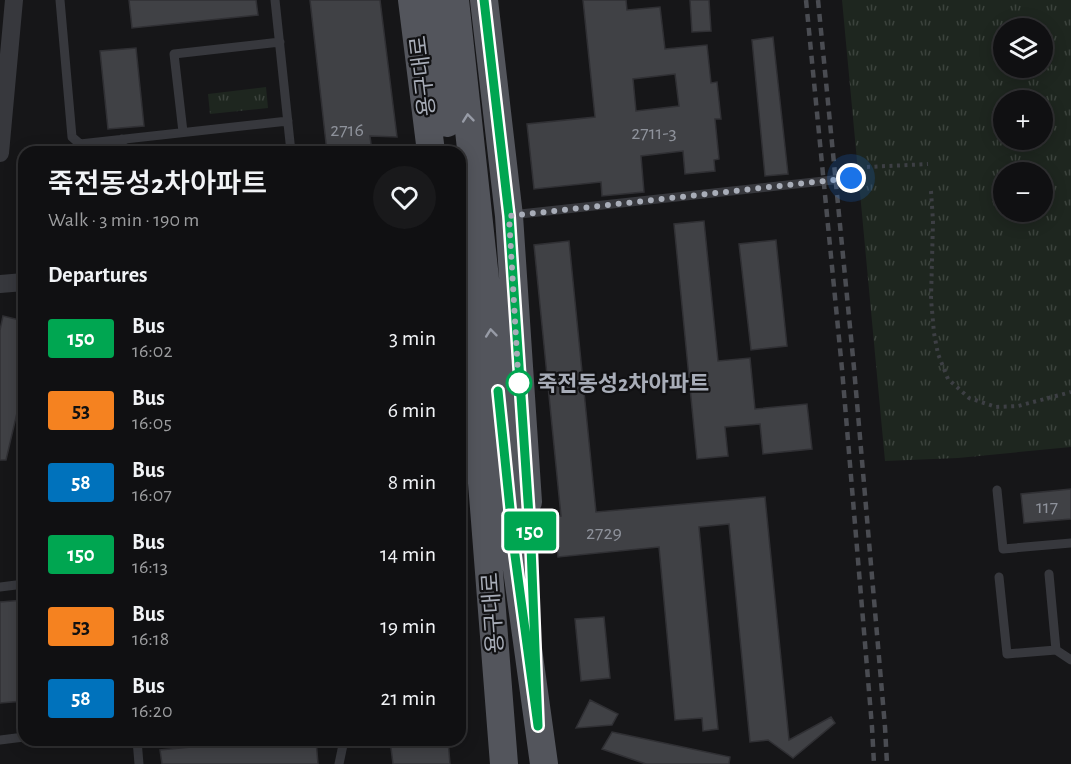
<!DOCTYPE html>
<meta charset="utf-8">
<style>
:root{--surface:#101012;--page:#19191b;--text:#f1f3f6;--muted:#9c9d9f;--line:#303032}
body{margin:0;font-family:"Alegreya Sans","Noto Sans KR",sans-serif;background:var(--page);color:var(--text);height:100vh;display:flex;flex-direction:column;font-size:22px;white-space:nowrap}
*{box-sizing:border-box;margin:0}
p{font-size:20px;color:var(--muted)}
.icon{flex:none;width:33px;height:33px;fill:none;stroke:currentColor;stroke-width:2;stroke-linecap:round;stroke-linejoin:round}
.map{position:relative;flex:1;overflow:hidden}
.side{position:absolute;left:18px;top:146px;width:448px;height:600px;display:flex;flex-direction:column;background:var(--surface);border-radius:18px;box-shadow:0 3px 15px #0003,0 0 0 2px var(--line)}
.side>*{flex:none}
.badge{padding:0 12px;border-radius:4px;font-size:21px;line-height:39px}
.buttons{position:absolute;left:993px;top:18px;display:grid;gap:12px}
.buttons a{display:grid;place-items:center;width:60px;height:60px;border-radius:50%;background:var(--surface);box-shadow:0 3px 15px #0003,0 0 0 2px var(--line);font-size:30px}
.you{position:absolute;width:30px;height:30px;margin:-15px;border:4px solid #fff;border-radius:50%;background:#1a73e8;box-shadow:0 0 0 9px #1a73e833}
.map>.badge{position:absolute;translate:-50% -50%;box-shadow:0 0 0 3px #fff}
h2{padding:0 30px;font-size:22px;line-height:54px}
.round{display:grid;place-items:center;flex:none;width:63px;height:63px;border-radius:32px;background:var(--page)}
.summary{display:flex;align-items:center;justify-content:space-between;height:102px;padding:0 30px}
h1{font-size:28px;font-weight:600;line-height:45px}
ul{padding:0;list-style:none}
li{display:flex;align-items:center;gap:18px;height:72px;padding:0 30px}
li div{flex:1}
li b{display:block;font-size:22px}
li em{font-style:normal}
li .badge{min-width:66px;font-weight:700;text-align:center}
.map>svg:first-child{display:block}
.park{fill:url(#park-tufts);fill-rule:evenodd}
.building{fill:#404145;stroke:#303034;stroke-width:1.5;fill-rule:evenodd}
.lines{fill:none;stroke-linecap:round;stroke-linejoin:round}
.path{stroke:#3d3f44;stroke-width:4;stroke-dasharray:3 4.5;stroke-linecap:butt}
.lane{stroke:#37383d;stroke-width:9}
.street{stroke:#37383d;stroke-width:18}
.primary{stroke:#53555c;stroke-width:28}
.rail{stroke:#4a4c52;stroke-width:4.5;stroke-dasharray:8 6;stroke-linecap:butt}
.oneway{stroke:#979ba6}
.line-casing{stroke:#fff;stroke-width:14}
.line{stroke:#00a651;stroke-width:9}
.walk{stroke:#a8adb8;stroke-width:6;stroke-dasharray:0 10.8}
.stop-dot{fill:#fff;stroke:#00a651;stroke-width:3}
.labels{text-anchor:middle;stroke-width:4.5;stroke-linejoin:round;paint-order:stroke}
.number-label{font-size:20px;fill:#8e929b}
.street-label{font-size:22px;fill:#a8adb8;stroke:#111113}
.stop-label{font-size:22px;font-weight:bold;fill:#a8adb8;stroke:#111113;text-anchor:start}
</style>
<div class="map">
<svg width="1071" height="764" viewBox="0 0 1071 764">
<defs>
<pattern id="park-tufts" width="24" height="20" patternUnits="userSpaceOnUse" patternTransform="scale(1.5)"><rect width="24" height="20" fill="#1e261f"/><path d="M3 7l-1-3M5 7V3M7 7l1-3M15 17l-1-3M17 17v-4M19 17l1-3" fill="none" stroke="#3c433d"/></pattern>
</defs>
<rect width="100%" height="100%" fill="#161618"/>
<path class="park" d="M842,0h229v447l-113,11 -73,3zM1004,28h38v40h-38zM1004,100h38v40h-38zM1004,172h38v40h-38z
M266,87l2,21 -58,6 -2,-20z"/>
<path class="building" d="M129,0h127l2,15 -126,13z
M310,0h70l17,137 -27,-1 2,16h-45z
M583,0h43l1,10 33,-3 5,42 42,-4 4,38 6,-1 4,37h-6l4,40 -5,1 1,11 -30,3 -2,-23 -42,5 3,36 -42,4 -1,-14 -67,7 -7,-65 68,-7zM675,74l4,32 -43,5 -3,-32z
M690,0h19l2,31 -19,1z
M773,37l15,137 -23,2 -13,-136z
M136,48l8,78 -36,3 -8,-78z
M704,221l14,140 32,-3 5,51 52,-5 5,45 -49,5 -3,-30 -35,3 3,29 -31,3 -23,-235z
M776,240l11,106 -36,4 -12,-106z
M569,241l27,271 169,-15 24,243 42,-23 4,6 -42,35 -25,-18 -18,2 -21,-218 -30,3 19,202 -15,2 -1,-13 -27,2 -16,-173 -101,10 -5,-40 8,-1 -27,-271z
M3,316l21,5v62l-18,77h-6v-130z
M1071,489v30l-47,4 -3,-29z
M24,600v101l-24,2v-101z
M604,617l6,61 -29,3 -6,-62z
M590,700l28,14 -6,11 -36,3z
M612,732l118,25 -1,7h-83l-44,-15z
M264,740h52l2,24h-156l-2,-14z
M390,740h58l2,24h-57z"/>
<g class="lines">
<path class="path" d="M867,167l61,-3
M931,191l2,30 -2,78 3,34 4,21 10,25 21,19 27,9 22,-1 53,-14"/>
<path class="lane" d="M60,0l12,137 8,7 208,-23
M275,0l16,152
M183,132l-9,-78 106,-12
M122,139l2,13
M511,215l340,-37
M997,490l6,59 68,-6
M1049,574l7,76
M999,577l8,77 49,-4 15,10
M0,587l16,-2
M0,740l24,-3
M137,740l2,24
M339,764l5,-24"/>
<path class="street" d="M0,153l14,-153
M0,284l24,-2"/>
<path class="primary" d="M412,0l19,152
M434,0l13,123
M455,0l59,548 30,216
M484,0l25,216 19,286
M460,255l15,138 29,371"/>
<path class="rail" d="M806,0l36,369 30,358 2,37
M818,0l36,368 31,359 2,37"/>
</g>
<defs><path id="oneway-chevron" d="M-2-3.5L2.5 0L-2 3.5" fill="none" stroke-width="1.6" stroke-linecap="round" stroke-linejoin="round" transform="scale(1.5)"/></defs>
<g class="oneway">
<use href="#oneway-chevron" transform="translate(468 118) rotate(-96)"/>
<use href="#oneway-chevron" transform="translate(491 333) rotate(-96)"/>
</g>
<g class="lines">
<defs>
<path id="line" d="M484,0l25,216 22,330 7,180 -24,-178 -16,-157"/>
</defs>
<use href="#line" class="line-casing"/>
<use href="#line" class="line"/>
<path class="walk" d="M519,383v7l-10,-174 342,-38"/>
</g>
<circle class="stop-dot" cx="519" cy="383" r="12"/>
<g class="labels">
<g class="number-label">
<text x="347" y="136">2716</text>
<text x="654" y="139">2711-3</text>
<text x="1047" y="513">117</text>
<text x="604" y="539">2729</text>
</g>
<g class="street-label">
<text transform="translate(422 76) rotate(-97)" y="8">용구대로</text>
<text transform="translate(492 613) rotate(-94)" y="8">용구대로</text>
</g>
<g class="stop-label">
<text x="537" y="391">죽전동성2차아파트</text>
</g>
</g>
</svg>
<div class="buttons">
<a><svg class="icon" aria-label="layers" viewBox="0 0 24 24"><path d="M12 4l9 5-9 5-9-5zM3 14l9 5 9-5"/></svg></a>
<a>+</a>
<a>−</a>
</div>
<div class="you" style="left:851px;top:178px"></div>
<b class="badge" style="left:530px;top:531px;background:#00a651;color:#fff">150</b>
<section class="side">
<div class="summary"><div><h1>죽전동성2차아파트</h1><p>Walk · 3 min · 190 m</p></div><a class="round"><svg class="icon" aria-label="heart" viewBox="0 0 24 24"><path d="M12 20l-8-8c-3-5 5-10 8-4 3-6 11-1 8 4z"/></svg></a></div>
<h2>Departures</h2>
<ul>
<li><span class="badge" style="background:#00a651;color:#fff">150</span><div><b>Bus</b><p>16:02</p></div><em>3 min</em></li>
<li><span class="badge" style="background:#f58220;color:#111">53</span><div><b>Bus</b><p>16:05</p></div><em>6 min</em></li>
<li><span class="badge" style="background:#0072bc;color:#fff">58</span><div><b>Bus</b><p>16:07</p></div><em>8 min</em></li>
<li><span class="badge" style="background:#00a651;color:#fff">150</span><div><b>Bus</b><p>16:13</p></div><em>14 min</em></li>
<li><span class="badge" style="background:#f58220;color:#111">53</span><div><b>Bus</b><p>16:18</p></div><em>19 min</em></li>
<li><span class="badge" style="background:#0072bc;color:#fff">58</span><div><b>Bus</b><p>16:20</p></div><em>21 min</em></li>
</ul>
</section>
</div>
